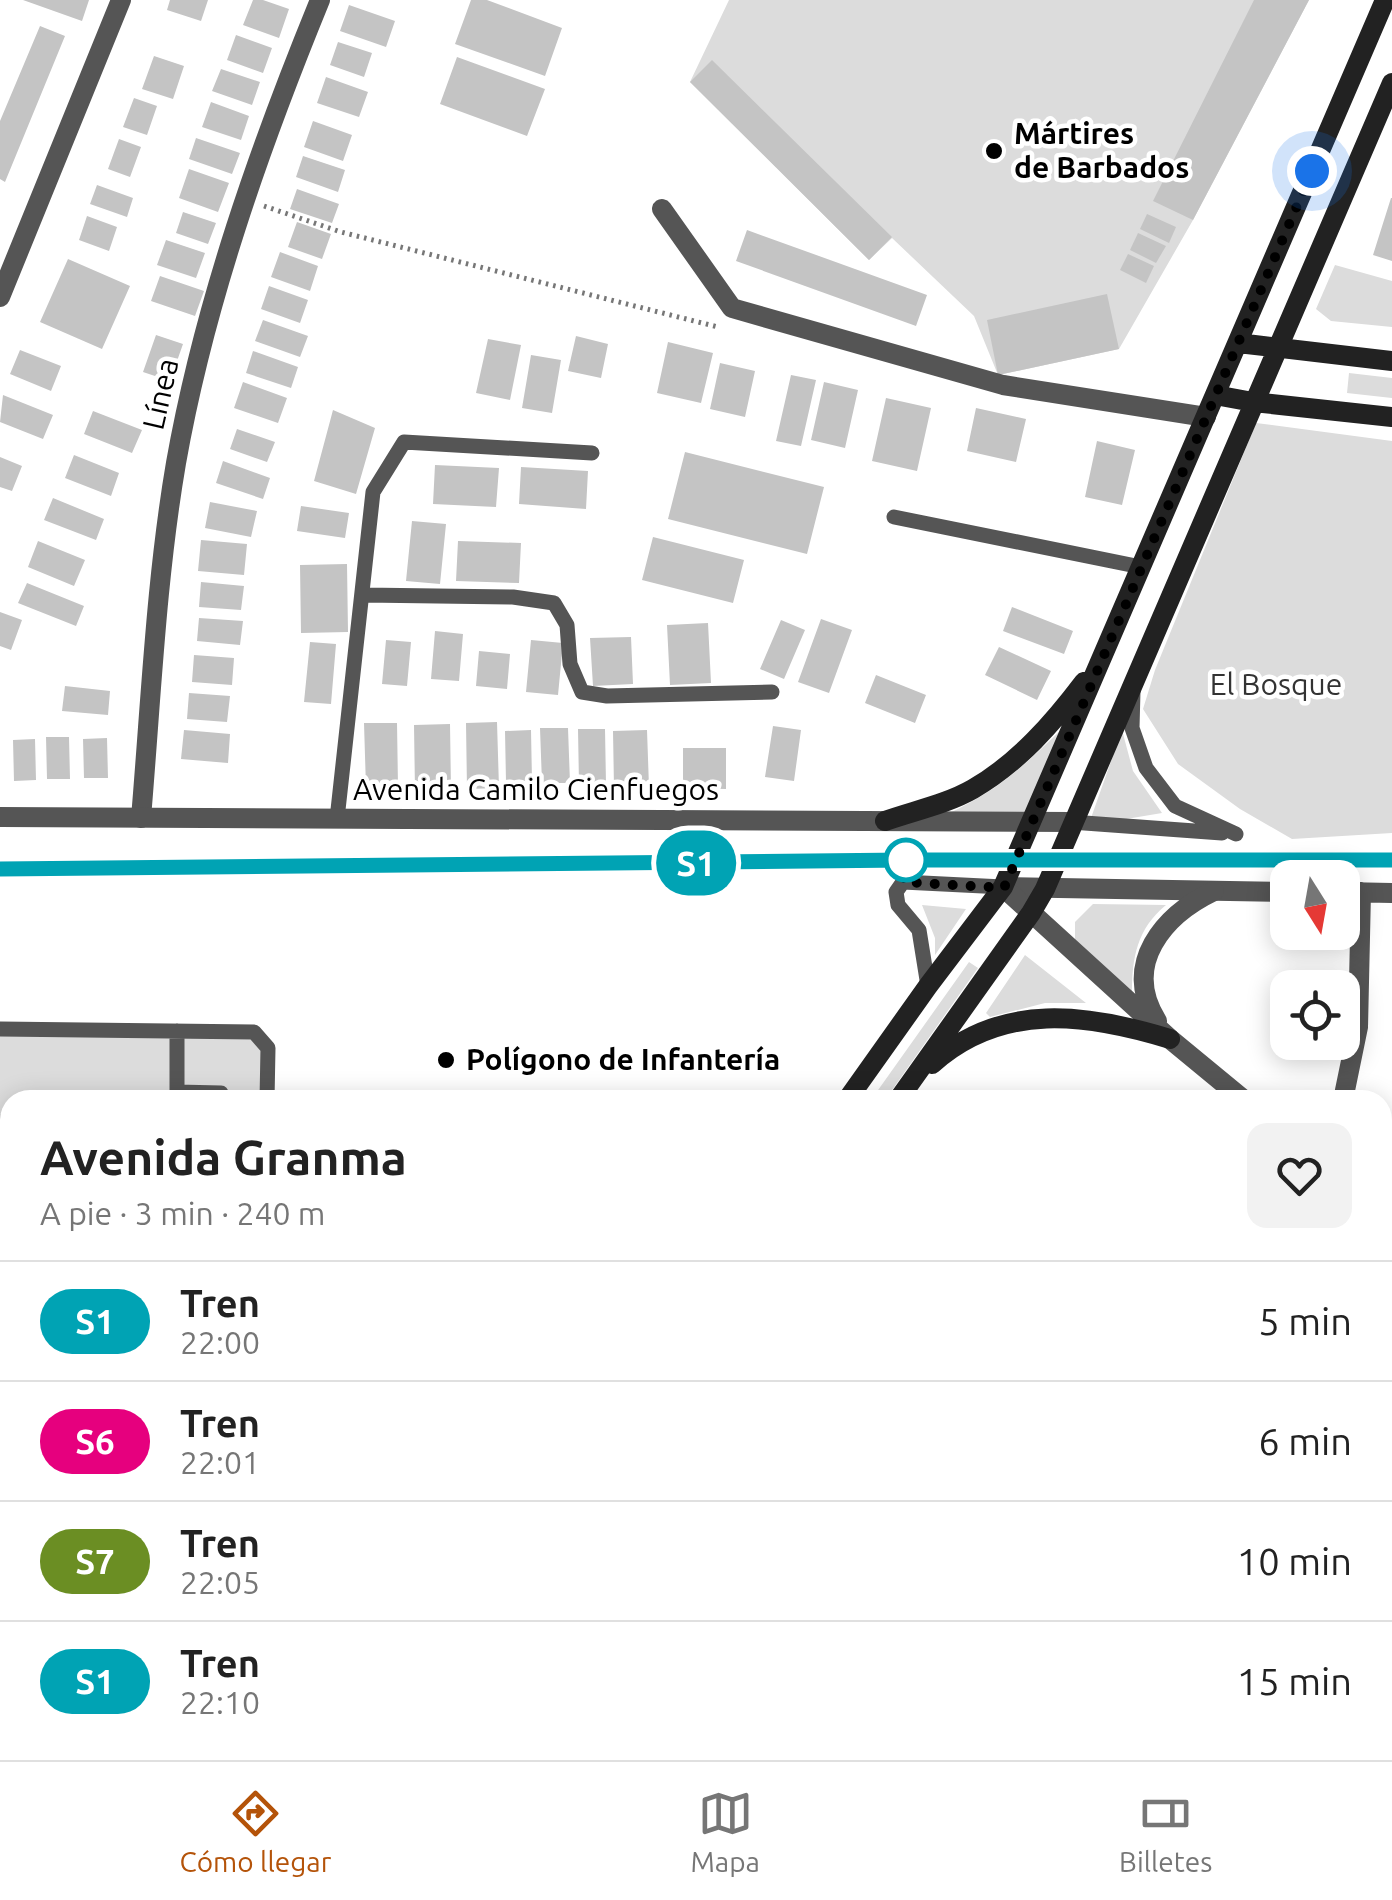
<!DOCTYPE html>
<html lang="es">
<meta charset="utf-8">
<style>
:root{--surface:#fff;--page:#f2f2f2;--text:#222;--muted:#767676;--line:#e0e0e0;--accent:#b45309}
body{margin:0;font-family:Ubuntu,sans-serif;background:var(--page);color:var(--text);height:100vh;display:flex;flex-direction:column;font-size:38px;white-space:nowrap}
*{box-sizing:border-box;margin:0}
p{font-size:32px;color:var(--muted)}
.icon{flex:none;width:55px;height:55px;fill:none;stroke:currentColor;stroke-width:2;stroke-linecap:round;stroke-linejoin:round}
.map{position:relative;flex:1;overflow:hidden}
.details{position:absolute;left:0px;top:1090px;width:1392px;height:670px;display:flex;flex-direction:column;background:var(--surface);border-radius:30px 30px 0 0;box-shadow:0 5px 25px #0003}
.details>*{flex:none}
.badge{padding:0 20px;border-radius:32px;font-size:35px;line-height:65px}
.needle{width:65px;rotate:169deg}
.controls{position:absolute;left:1270px;top:860px;display:grid;gap:20px}
.controls a{display:grid;place-items:center;width:90px;height:90px;border-radius:20px;background:var(--surface);box-shadow:0 5px 25px #0003;font-size:50px}
.you{position:absolute;width:50px;height:50px;margin:-25px;border:8px solid #fff;border-radius:50%;background:#1a73e8;box-shadow:0 0 0 15px #1a73e833}
.map>.badge{position:absolute;translate:-50% -50%;box-shadow:0 0 0 5px #fff}
.round{display:grid;place-items:center;flex:none;width:105px;height:105px;border-radius:20px;background:var(--page)}
.headline{display:flex;align-items:center;justify-content:space-between;height:170px;padding:0 40px}
h1{font-size:48px;font-weight:600;line-height:75px}
ul{padding:0;list-style:none}
li{display:flex;align-items:center;gap:30px;height:120px;padding:0 40px;border-top:2px solid var(--line)}
li div{flex:1}
li b{display:block;font-size:38px}
li em{font-style:normal}
li .badge{min-width:110px;font-weight:700;text-align:center}
.dock{display:flex;justify-content:space-around;align-items:center;height:140px;border-top:2px solid var(--line);background:var(--surface);font-size:28px;color:var(--muted)}
.dock a{display:grid;justify-items:center;gap:5px}
.dock .selected{color:var(--accent)}
.map>svg:first-child{display:block}
.green{fill:#dcdcdc}
.building{fill:#c4c4c4}
.lines{fill:none;stroke-linecap:round;stroke-linejoin:round}
.path{stroke:#777;stroke-width:5;stroke-dasharray:2.5 5;stroke-linecap:butt}
.service{stroke:#555;stroke-width:15}
.minor{stroke:#555;stroke-width:20}
.tertiary{stroke:#555;stroke-width:20}
.secondary{stroke:#222;stroke-width:20}
.rail{stroke:#000;stroke-width:8;stroke-dasharray:15 5 2.5 5;stroke-linecap:butt}
.line-casing{stroke:#fff;stroke-width:22}
.line{stroke:#00a3b4;stroke-width:15}
.walk{stroke:#000;stroke-width:10;stroke-dasharray:0 18}
.poi-dot{fill:#000;stroke:#fff;stroke-width:4}
.stop-dot{fill:#fff;stroke:#00a3b4;stroke-width:5}
.labels{text-anchor:middle;stroke-width:9;stroke-linejoin:round;paint-order:stroke}
.poi-label{font-size:30px;font-weight:bold;fill:#000;stroke:#fff;text-anchor:start}
.street-label{font-size:30px;fill:#000;stroke:#fff}
.park-label{font-size:30px;fill:#333;stroke:#fff}
</style>
<div class="map">
<svg width="1392" height="1760" viewBox="0 0 1392 1760">
<rect width="100%" height="100%" fill="#fff"/>
<path class="green" d="M729,0h580l-116,220 -74,129 -121,26 -24,-59 -82,-78 -23,22 -179,-178z
M1335,265l57,16v46l-61,-6 -15,-12z
M1349,373l43,5v20l-45,-5z
M1256,423l136,18v392l-100,6 -52,-30 -62,-45 -35,-55 12,-39z
M1062,729l-40,90 -81,-2c56,-25 78,-47 121,-88z
M1122,730l11,41 29,42 -42,7 -29,-2z
M1093,904l73,1c-29,24 -34,52 -34,89l-57,-52v-20z
M922,905l44,4 -31,46v-17z
M1025,955l61,48h-41l-55,14 -4,-4z
M969,962l9,6 -93,132h-14z
M0,1027l254,5 14,16 -1,52h-257v241h-10z
M0,1420h10v248h-10z"/>
<path class="building" d="M23,0h66l-7,21z
M170,0h38l-7,21 -34,-11z
M253,0h10l26,9 -10,29 -36,-13z
M471,0h16l75,28 -17,48 -90,-32z
M1254,0h55l-116,220 -40,-19z
M349,5l46,16 -9,26 -46,-16z
M40,26l25,10 -60,146 -5,-3v-58z
M236,35l36,13 -9,25 -36,-13z
M338,42l34,11 -8,24 -34,-12z
M154,56l30,10 -11,33 -31,-10z
M457,57l88,32 -18,47 -87,-32z
M712,60l180,177 -23,23 -179,-178z
M221,69l39,13 -8,23 -40,-14z
M326,77l42,15 -9,25 -42,-14z
M134,98l23,8 -10,29 -24,-8z
M211,102l38,14 -8,24 -39,-13z
M313,121l39,14 -9,26 -39,-14z
M196,138l44,15 -8,21 -43,-15z
M119,139l22,8 -11,30 -22,-8z
M303,156l42,14 -7,22 -42,-15z
M189,169l40,14 -11,29 -39,-14z
M97,185l36,13 -6,19 -37,-13z
M297,189l42,15 -7,19 -42,-14z
M1391,198h1v63l-19,-6z
M183,212l33,11 -8,21 -32,-11z
M1147,214l29,13 -7,16 -29,-14z
M87,216l30,11 -8,24 -30,-11z
M297,222l34,12 -9,25 -34,-12z
M747,230l180,65 -11,31 -180,-65z
M1138,233l28,13 -10,17 -26,-13z
M166,240l39,13 -9,25 -39,-13z
M280,252l38,14 -8,25 -39,-14z
M1128,254l26,12 -8,17 -26,-13z
M68,259l62,27 -28,63 -62,-27z
M160,276l44,15 -9,25 -44,-15z
M269,286l39,14 -8,23 -39,-14z
M1107,294l12,55 -121,26 -11,-55z
M263,320l45,16 -8,21 -45,-16z
M156,335l27,9 -13,37 -27,-9z
M576,336l32,8 -7,34 -33,-7z
M488,339l33,6 -11,55 -34,-7z
M668,342l45,11 -12,50 -44,-10z
M20,350l41,16 -10,25 -41,-17z
M253,351l45,16 -7,21 -45,-15z
M531,355l30,5 -9,53 -30,-5z
M720,363l35,8 -10,46 -35,-8z
M791,375l25,5 -15,66 -25,-5z
M243,382l44,16 -9,25 -44,-15z
M824,382l34,8 -13,58 -34,-8z
M3,395l50,20 -10,24 -43,-17z
M886,398l45,10 -14,63 -45,-10z
M976,408l50,11 -10,43 -49,-11z
M333,410l42,18 -19,66 -42,-13z
M93,411l49,19 -10,23 -48,-19z
M237,429l38,13 -8,20 -37,-13z
M1097,441l38,9 -13,55 -37,-8z
M685,452l139,35 -17,67 -139,-35z
M74,455l45,18 -8,23 -46,-18z
M0,457l22,9 -10,25 -12,-4z
M223,461l47,17 -7,21 -47,-16z
M435,465l64,3 -3,39 -63,-3z
M521,467l67,4 -2,38 -67,-5z
M53,498l51,21 -8,21 -52,-20z
M210,502l47,9 -6,26 -46,-9z
M301,506l48,7 -4,25 -48,-7z
M412,521l34,3 -6,60 -34,-3z
M653,537l91,23 -11,43 -91,-23z
M201,540l46,4 -3,31 -46,-4z
M38,541l47,19 -11,26 -46,-19z
M458,541l63,2 -2,40 -63,-2z
M347,564l1,68 -47,1 -1,-68z
M201,582l43,4 -3,24 -42,-3z
M27,583l57,23 -8,20 -58,-23z
M1012,607l61,24 -9,23 -61,-23z
M0,612l22,8 -11,30 -11,-4z
M199,618l44,3 -3,24 -43,-4z
M821,619l31,11 -23,63 -31,-11z
M781,620l24,10 -21,49 -24,-10z
M708,623l3,60 -41,2 -3,-60z
M435,631l28,3 -4,47 -28,-2z
M631,637l2,47 -40,2 -3,-48z
M386,640l25,2 -4,44 -25,-2z
M531,640l32,3 -5,52 -32,-3z
M310,642l26,2 -5,60 -27,-2z
M999,647l52,24 -14,29 -52,-25z
M479,651l31,3 -3,35 -31,-3z
M194,655l40,3 -2,27 -40,-3z
M876,675l50,20 -11,28 -50,-20z
M65,686l45,5 -2,24 -46,-4z
M189,693l41,3 -3,26 -40,-3z
M497,722l2,66 -32,1 -1,-66z
M364,723h33l1,64 -32,1z
M450,724l1,66 -36,1 -1,-66z
M773,726l28,4 -7,51 -29,-4z
M540,728h28l2,55h-28z
M578,729h27l1,55h-27z
M184,730l46,4 -2,29 -47,-4z
M531,730l1,51 -26,1 -1,-51z
M647,730l2,57 -35,1 -1,-57z
M46,737h23l1,42h-23z
M107,738l1,40h-24l-1,-39z
M35,739l1,41 -22,1 -1,-41z
M683,748h43v41l-43,-1z
M0,1114h4v21h6l-4,86h4v31h-5v39h5v37h-10z
M0,1469h10v52h-10z
M0,1573h10v52h-10z"/>
<g class="lines">
<path class="path" d="M264,206l77,26 377,95"/>
<path class="service" d="M894,517l247,50
M364,595l149,2 41,6 13,22 3,39 12,28 25,4 165,-4
M1133,691l-1,37 14,40 29,38 61,28
M337,819l36,-327 31,-50 188,11
M1071,822l151,11
M928,986l-9,-56 -21,-25 -2,-13 7,-10 100,5
M0,1029l254,3 14,16 -1,52
M177,1031v69
M177,1092l44,1
M0,1668h10"/>
<path class="minor" d="M662,209l70,99 271,77 203,32
M0,297l121,-297
M141,818c10,-118 15,-238 35,-355 28,-158 83,-314 144,-463
M1003,887l285,5
M1342,892l50,1
M1343,1100l15,-73 3,-135"/>
<path class="tertiary" d="M0,817l1071,5
M1003,887l167,152 74,61
M1157,1021c-36,-57 7,-106 57,-130
M1382,1213l10,7"/>
<path class="secondary" d="M1238,343l154,18
M1215,395l38,7 139,15
M885,821c28,-10 62,-17 88,-32 45,-26 80,-66 111,-107
M932,1064c70,-63 156,-50 238,-25
M847,1100l81,-114 75,-99 382,-887
M898,1100l133,-187 14,-24 347,-806
M373,1760l7,-10
M434,1760l7,-10"/>
<path class="rail" d="M0,869l906,-9h486"/>
</g>
<g class="lines">
<defs>
<path id="line" d="M0,869l906,-9h486"/>
</defs>
<use href="#line" class="line-casing"/>
<use href="#line" class="line"/>
<path class="walk" d="M906,860l-3,22 101,6 308,-717"/>
</g>
<g class="poi-dot">
<circle cx="994" cy="151" r="10"/>
<circle cx="446" cy="1060" r="10"/>
</g>
<circle class="stop-dot" cx="906" cy="860" r="20"/>
<g class="labels">
<g class="poi-label">
<text x="1014" y="144">Mártires<tspan x="1014" dy="34">de Barbados</tspan></text>
<text x="466" y="1070">Polígono de Infantería</text>
</g>
<g class="street-label">
<text transform="translate(161 394) rotate(-77)" y="10">Línea</text>
<text x="536" y="800">Avenida Camilo Cienfuegos</text>
</g>
<g class="park-label">
<text x="1276" y="695">El Bosque</text>
</g>
</g>
</svg>
<div class="controls">
<a><svg class="needle" viewBox="-14 -14 28 28"><path d="M0-13l5 13h-10z" fill="#e53935"/><path d="M0 13l5-13h-10z" fill="#767676"/></svg></a>
<a><svg class="icon" aria-label="locate" viewBox="0 0 24 24"><circle cx="12" cy="12" r="6"/><path d="M12 2v4M12 18v4M2 12h4M18 12h4"/></svg></a>
</div>
<div class="you" style="left:1312px;top:171px"></div>
<b class="badge" style="left:696px;top:863px;background:#00a3b4;color:#fff">S1</b>
<section class="details">
<div class="headline"><div><h1>Avenida Granma</h1><p>A pie · 3 min · 240 m</p></div><a class="round"><svg class="icon" aria-label="heart" viewBox="0 0 24 24"><path d="M12 20l-8-8c-3-5 5-10 8-4 3-6 11-1 8 4z"/></svg></a></div>
<ul>
<li><span class="badge" style="background:#00a3b4;color:#fff">S1</span><div><b>Tren</b><p>22:00</p></div><em>5 min</em></li>
<li><span class="badge" style="background:#e6007e;color:#fff">S6</span><div><b>Tren</b><p>22:01</p></div><em>6 min</em></li>
<li><span class="badge" style="background:#6b8e23;color:#fff">S7</span><div><b>Tren</b><p>22:05</p></div><em>10 min</em></li>
<li><span class="badge" style="background:#00a3b4;color:#fff">S1</span><div><b>Tren</b><p>22:10</p></div><em>15 min</em></li>
</ul>
</section>
</div>
<nav class="dock">
<a class="selected"><svg class="icon" aria-label="directions" viewBox="0 0 24 24"><path d="M12 3l9 9-9 9-9-9zM9 14v-3h6M13 9l2 2-2 2"/></svg>Cómo llegar</a>
<a><svg class="icon" aria-label="map" viewBox="0 0 24 24"><path d="M3 6l6-2 6 2 6-2v14l-6 2-6-2-6 2zM9 4v14M15 6v14"/></svg>Mapa</a>
<a><svg class="icon" aria-label="tickets" viewBox="0 0 24 24"><path d="M3 7h18v10H3zM15 7v10"/></svg>Billetes</a>
</nav>
